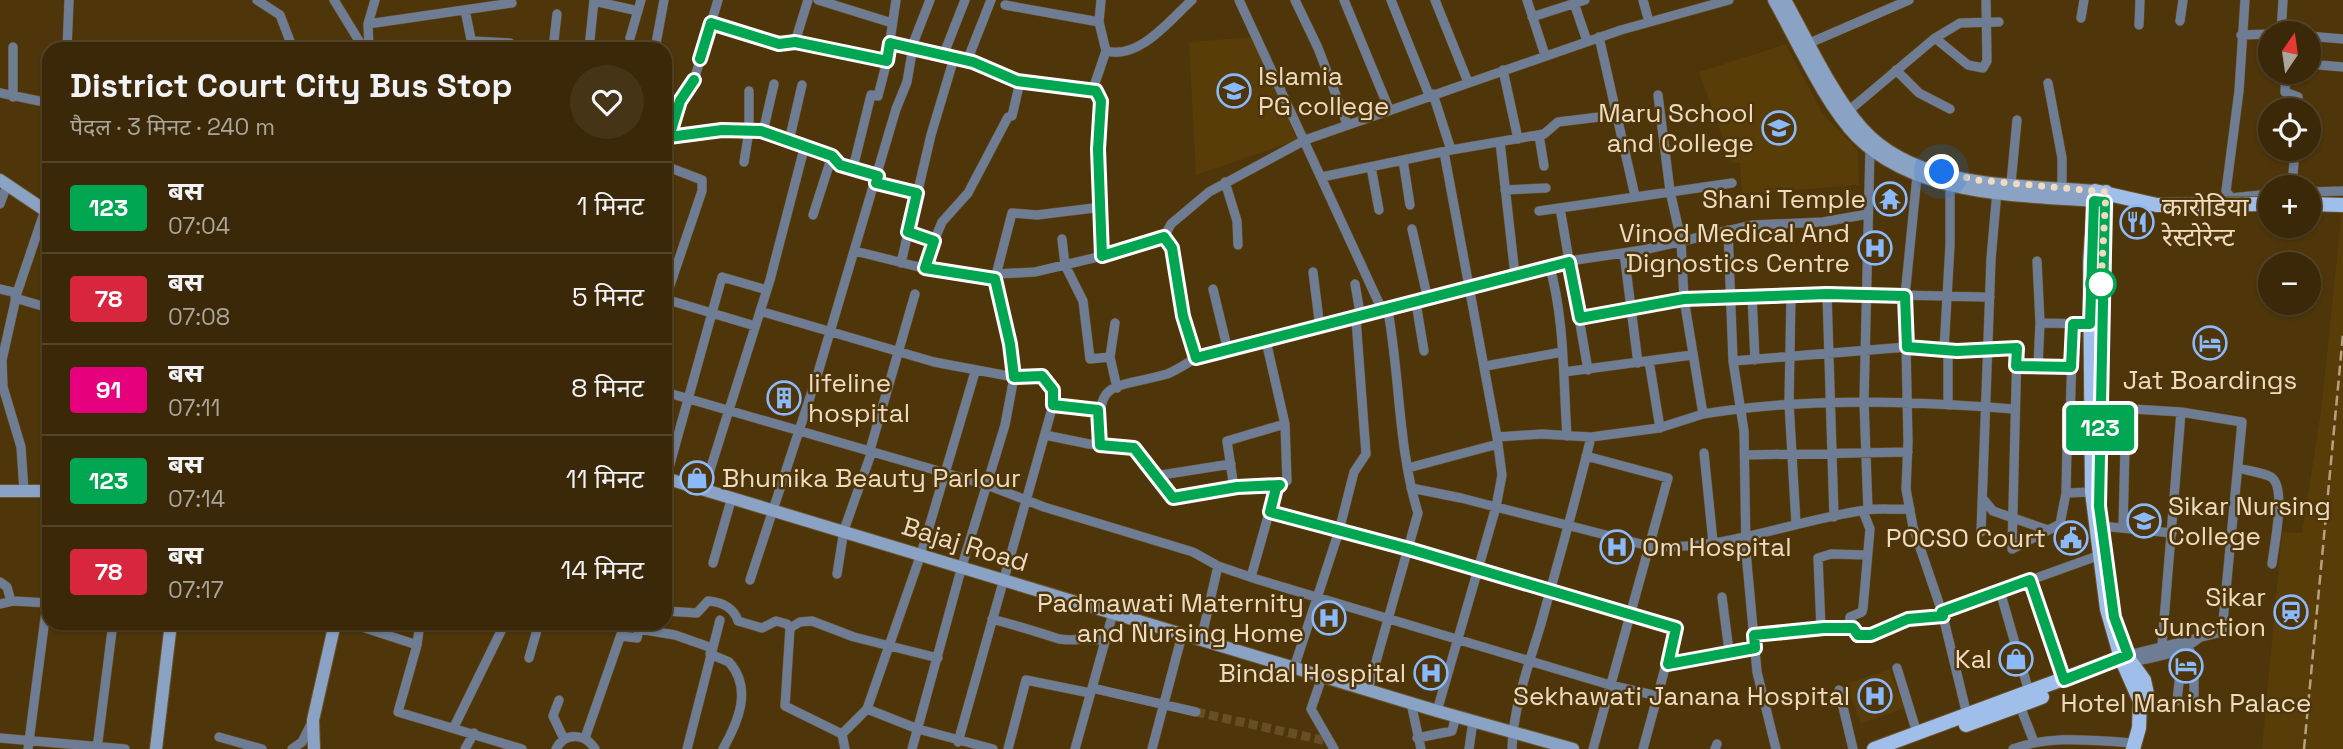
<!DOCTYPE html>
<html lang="hi">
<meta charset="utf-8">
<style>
:root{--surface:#3a2808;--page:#453416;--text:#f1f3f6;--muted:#aba69c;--line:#544429}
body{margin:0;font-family:"Space Grotesk","Noto Sans Devanagari",sans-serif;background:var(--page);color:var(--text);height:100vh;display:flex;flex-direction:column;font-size:26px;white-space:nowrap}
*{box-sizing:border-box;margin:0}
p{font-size:23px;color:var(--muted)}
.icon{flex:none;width:38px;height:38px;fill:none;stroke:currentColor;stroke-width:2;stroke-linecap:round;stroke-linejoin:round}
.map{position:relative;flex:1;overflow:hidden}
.details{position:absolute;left:42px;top:42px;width:630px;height:588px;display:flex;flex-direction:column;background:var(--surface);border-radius:21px;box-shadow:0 2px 5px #0004,0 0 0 2px var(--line)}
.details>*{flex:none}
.badge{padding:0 14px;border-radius:5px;font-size:24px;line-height:46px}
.needle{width:46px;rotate:13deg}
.controls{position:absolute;left:2258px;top:21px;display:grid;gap:14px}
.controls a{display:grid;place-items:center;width:63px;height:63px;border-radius:50%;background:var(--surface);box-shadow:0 2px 5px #0004,0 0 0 2px var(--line);font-size:35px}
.you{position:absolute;width:35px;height:35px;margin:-18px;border:5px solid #fff;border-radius:50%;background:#1a73e8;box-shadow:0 0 0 10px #1a73e833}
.map>.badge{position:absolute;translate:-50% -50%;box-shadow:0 0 0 4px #fff}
.round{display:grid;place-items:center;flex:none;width:74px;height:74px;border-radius:37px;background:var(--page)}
.headline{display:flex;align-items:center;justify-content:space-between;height:119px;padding:0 28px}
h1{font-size:33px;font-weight:800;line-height:52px}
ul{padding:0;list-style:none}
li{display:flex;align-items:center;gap:21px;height:91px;padding:0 28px;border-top:2px solid var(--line)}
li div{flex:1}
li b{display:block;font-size:26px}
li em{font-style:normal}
li .badge{min-width:77px;font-weight:700;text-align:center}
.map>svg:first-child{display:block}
.built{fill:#593d08}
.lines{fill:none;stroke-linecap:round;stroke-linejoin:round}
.street-tunnel{stroke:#664f25;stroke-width:9;stroke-dasharray:9 4.5;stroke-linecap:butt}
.street-casing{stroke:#6b542b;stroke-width:10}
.secondary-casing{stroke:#6b542b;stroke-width:14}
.primary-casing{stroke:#6b542b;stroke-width:16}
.street{stroke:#6e7d93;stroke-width:9}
.secondary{stroke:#8aa2c4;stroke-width:12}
.primary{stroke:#a0beea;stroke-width:14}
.rail{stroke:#b6a180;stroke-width:2.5;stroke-dasharray:10 5;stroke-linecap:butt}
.primary-bridge-casing{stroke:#6b542b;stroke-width:16;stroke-linecap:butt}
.primary-bridge{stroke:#a0beea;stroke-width:14}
.line-casing{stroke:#fff;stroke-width:16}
.line{stroke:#00a651;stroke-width:10}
.walk{stroke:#eedbc0;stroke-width:7;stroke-dasharray:0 12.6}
.stop-dot{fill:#fff;stroke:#00a651;stroke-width:3.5}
.labels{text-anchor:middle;stroke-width:5;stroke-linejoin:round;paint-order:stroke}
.poi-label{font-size:26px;fill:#eedbc0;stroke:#4e360a;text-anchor:end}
.street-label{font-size:26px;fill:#eedbc0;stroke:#4e360a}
</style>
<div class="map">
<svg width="2343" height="749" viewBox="0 0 2343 749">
<rect width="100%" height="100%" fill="#4e360a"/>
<path class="built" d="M1254,37l43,103 -101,35 -7,-133z
M1786,44l36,69 36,37 1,35 -117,9 -2,-31h-8l-33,-91z
M2343,201v548h-81l20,-217 20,1 19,-121z
M1890,669l14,39 -43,16 -15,-40z"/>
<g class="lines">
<path class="street-tunnel" d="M1196,712l135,30"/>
<defs>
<path id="street" d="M257,0l23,15 13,34
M334,0l30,49
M808,0l-13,42 92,19
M818,0l74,23
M1101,0l-2,22 7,29c33,9 63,-30 86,-51
M1239,0l144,312
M1295,0l23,48 29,76
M1344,0l45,109
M1391,0l38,95
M1435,0l33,82
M1527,0l18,55
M1573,0l14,41
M1643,0l6,22
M2245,0l-6,91 -13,100 5,7 39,-4
M594,1l44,10
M1005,5l94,17
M465,10l8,39
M1532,17l53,-17
M2081,18l3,-18
M2180,21l3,-21
M711,23l71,22 13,-3
M368,24l144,-21
M2139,25l1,-25
M2281,33l2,-33
M2241,35l29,-1
M2308,36l35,3
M1599,37l36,159
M630,38l11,-38
M1935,38l33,27 15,3 4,-7 -1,-61
M472,41l38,2 5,6
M889,43l84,19 44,19 79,10
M1805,45l104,-45
M67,49l2,-49
M117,49v-1
M369,49l-1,-25 7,-24
M553,49l4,-35
M589,49l5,-49
M655,49l9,-49
M1106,51l-12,35 7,15 -3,48 4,107 62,-19 7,-13 38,-32 96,-52 316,-110 108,-30
M943,56l22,-56
M967,61l24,-61
M2308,64l35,3
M1503,70l15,69
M1896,70l23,23 31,16
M2286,72l-1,20 13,5v13
M2048,83l14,75v30
M0,93l49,10
M1433,94l18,56
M13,97v-50
M1846,113l89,-75 25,-15 39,-1
M763,132l11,-48
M1539,135l5,31
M667,137l55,-7 27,1v-40
M789,141l13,-56
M1500,142l15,133
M1403,160l7,45
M744,162l5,-31h12l71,25 8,9 38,11
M1371,167l8,43
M853,168l18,-73 7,1 9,-35 9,-61
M1917,176l-12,120 3,146 -2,47 7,38 29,85
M1322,177l129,-27 93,-16 14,-12 58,-7
M1225,182l12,39 1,24
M876,183l41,10
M2011,183l6,-63
M665,184l3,-17
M2292,187l3,-38
M1505,190l41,-2
M2308,192l35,-1
M0,204l7,-19
M1560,208l28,162
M1539,211l193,-28
M813,215l19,-59
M1412,229l16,71
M1728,230l5,131 11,70 2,121 11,120 19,77
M908,232l26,9 8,-19 26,-29 40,-76 4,-1 8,-34
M1164,237l8,11 11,68 13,42
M1062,239l3,26 18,36 7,58 20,-2 7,31
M855,251l60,15 80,13
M1624,253l14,110
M2037,261l3,62
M901,263l30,-128 23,-77
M1549,264c16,55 14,115 18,172
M925,268l9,-27
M1313,272l7,56
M996,274l39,-2 67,-16
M1355,284l6,34
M0,289l17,4
M1213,289l14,58
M1827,294l7,223
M1791,295l-2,108 7,121
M1752,296l3,64
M15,298l34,10
M665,299l90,27
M665,300l37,-109v-11l-34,-13 1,-30 11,-36 14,-21 24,-80
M1416,303l8,48
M760,311l174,51 80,15 28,-1 11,14v15l-95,337
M1580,318c35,-6 70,-15 105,-19 101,-12 204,-3 305,-2
M1944,350l6,-105v-60
M1948,350v55
M1110,357l5,-34
M1649,361l11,67
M1733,361l174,-14 50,4 60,-3 -5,201 48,-25 6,-31 1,-45 11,-10 1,-11 -9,-8 3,-95
M1486,366l76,-14
M2016,366h22l2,-43 50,1
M2038,366l33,1
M975,372l-54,182 -54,155 51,20 75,20
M1564,372l128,-17
M665,392l322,93 57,22 149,45 25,14 38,13 354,106 48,11
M1053,405l45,4
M2100,407l81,5 61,10 -20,210 -94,23
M1703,414c103,-17 206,-13 310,-5
M1045,435l44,9 45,4 32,45 9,5 62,-11 43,-2
M1497,437l45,-3 49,3 68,-9 44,-14 -19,-115 -3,-59 -11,-49 -12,-96
M1100,445c-4,-69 11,-55 67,-71 11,-4 23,-13 34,-19l244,-59 104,-32 94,-14 110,-25 70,-3 45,-8
M870,450l45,-156
M1704,453l9,89
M1745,455l163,-3
M1586,456l82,22 -75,271
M1408,468l90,-24
M2238,468c10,3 24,4 33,9 16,10 3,69 1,87
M1155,476l76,-12
M665,482l57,-205 45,13
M1234,488l-7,-47 58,-17
M1411,488l50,10 188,48c74,6 145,-26 217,-36 14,-2 29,0 44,-1
M704,489l66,-209 35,-135
M24,491l-3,-44 -18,-60 -1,-27 15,-67 28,-83
M2066,493l26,-1
M1983,499l10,12 55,19
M1868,510l-4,-108 6,-254
M1270,512l139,37 267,79 -33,121
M2101,526l71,7
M2123,528l3,-120
M1981,532l10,-273 6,-68
M713,563l19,-66
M837,574l7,-44 28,-79
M1251,577l25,-89 11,-7 -2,-57 -19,-83
M750,580l67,-204 79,-267 11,-27 7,-41 16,-41
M2030,580l34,100
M0,582l7,5 4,14
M2000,591l29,101
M1722,597l7,54
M0,604l13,-3 36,2
M665,611l32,2 11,-12c14,1 26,7 30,20l24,7 14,-7 11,3 3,4 -5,78 57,28 25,-25
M992,619c22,6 43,12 64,19 13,5 31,-2 49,3
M350,623l67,22 -19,67 124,37
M790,628l10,-6 12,-1 42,16 84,21
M1821,628l-3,-70 13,-4 36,1
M1849,628l1,-11 12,-5 1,-4 7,-79 -7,-18
M1754,635l70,-7h29l5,7h13l37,-16 35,-3
M621,636l16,2 2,-9 36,6 37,13
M1201,640l17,-74
M417,645l3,-22
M2162,645l19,-233
M2188,647l6,13v37
M2177,651l3,22 -3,28
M710,654l19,8c24,27 9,60 -6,87
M529,658l10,-35
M2132,662c24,-5 48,-8 67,-24
M1668,664l87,-16
M1294,668l45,-137 15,-59 12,-18 -10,-135
M1897,668l20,65
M1322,677l-11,32 23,40
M1092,688l104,24
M1368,690l50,-177c-20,-65 -18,-136 -30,-202
M1839,690l14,59
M559,700l-6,16 11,23
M1411,703l10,46
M2020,706l14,36
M1437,711l59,-204 6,-32 -5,-38 -53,-285
M1968,719l-26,-107 158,-57
M454,727l51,-104
M842,734l3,15
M219,737l43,12
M0,738l125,11
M585,738l40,-115
M1417,738l35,-7 4,-15
M28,749l19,-146
M97,749l16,-126
M292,749l10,-7 10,-20
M465,749l9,-16
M556,749c9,-17 29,-16 39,0
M687,749l33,-129
M912,749l50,-183 43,-141 9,-48 -4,-34 -15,-64 17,-66 25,2 65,-8
M1008,749l18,-69 64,13
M1075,749l38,-136
M1152,749l30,-114
M1469,749l4,-28
M1512,749c1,-42 17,-85 29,-125 17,-62 35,-124 50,-187
M1715,749l2,-5
M2013,749c39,-15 82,-8 122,-6"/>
<path id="secondary" d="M1774,0c23,41 51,104 83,137 60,59 158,58 237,64
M1785,0c23,41 47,94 77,128 55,62 158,56 233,63
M0,180l49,33
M665,478l772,233 136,38
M0,491h49
M156,749l15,-126
M314,749l-1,-29 22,-97"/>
<path id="primary" d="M2308,204l35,1
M2100,390l6,-198
M2131,662l13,18 5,23
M1966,725l76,-28
M1874,749l254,-94
M2133,749l6,-21 1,-27 -19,-43 -14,-49 -15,-117 -2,-230 5,-71 62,14"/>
</defs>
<use href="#street" class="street-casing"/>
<use href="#secondary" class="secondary-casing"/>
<use href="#primary" class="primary-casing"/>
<use href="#street" class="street"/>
<use href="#secondary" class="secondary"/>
<use href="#primary" class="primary"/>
<path class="rail" d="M2304,749l39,-415"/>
<defs>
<path id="primary-bridge" d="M2157,205l113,-1"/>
</defs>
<use href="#primary-bridge" class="primary-bridge-casing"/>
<use href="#primary-bridge" class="primary-bridge"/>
</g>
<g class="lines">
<defs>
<path id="line" d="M694,80l-14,21 -11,36 53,-7 39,1 71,25 8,9 38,11 -2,7 41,10 -9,39 26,9 -9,27 70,11 15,65 4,33 28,-1 11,14v15l45,5 2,35 34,3 39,50 64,-11 43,-2 -4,3 -6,24 139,37 267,79 -8,36 87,-16 -1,-13 70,-7h29l5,7h13l37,-16 35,-3 -1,-4 88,-32 34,100 64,-25 -14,-38 -15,-111 6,-304 -11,-1 -4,123h-17l-2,43 -55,-1 1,-18 -60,3 -50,-4 -2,-51 -78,-2 -143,5 -104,19 -11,-56 -373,96 -13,-42 -11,-68 -8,-11 -62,19 -4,-107 3,-48 -5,-10 -79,-10 -44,-19 -83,-19 -3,18 -92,-19 -16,2 -68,-21 -11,36"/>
</defs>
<use href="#line" class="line-casing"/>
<use href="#line" class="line"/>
<path class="walk" d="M1942,172l35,8 129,12 -5,92"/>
</g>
<defs>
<symbol id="university-ring" viewBox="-11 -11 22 22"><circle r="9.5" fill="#4e360a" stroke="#8bbafc" stroke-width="1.5"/><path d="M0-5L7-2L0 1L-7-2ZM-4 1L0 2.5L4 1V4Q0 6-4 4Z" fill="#8bbafc"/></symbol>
<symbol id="temple-ring" viewBox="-11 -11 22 22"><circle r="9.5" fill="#4e360a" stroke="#8bbafc" stroke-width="1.5"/><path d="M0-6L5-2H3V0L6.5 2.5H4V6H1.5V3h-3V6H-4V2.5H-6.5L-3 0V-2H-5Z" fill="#8bbafc"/></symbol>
<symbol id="restaurant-ring" viewBox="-11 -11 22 22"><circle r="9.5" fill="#4e360a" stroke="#8bbafc" stroke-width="1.5"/><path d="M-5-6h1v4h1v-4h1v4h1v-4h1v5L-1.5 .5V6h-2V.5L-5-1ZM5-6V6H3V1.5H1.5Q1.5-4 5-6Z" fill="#8bbafc"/></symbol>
<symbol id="hospital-ring" viewBox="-11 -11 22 22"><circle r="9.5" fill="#4e360a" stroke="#8bbafc" stroke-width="1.5"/><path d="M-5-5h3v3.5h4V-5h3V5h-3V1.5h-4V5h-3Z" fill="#8bbafc"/></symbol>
<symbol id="hotel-ring" viewBox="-11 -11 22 22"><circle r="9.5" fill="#4e360a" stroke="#8bbafc" stroke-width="1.5"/><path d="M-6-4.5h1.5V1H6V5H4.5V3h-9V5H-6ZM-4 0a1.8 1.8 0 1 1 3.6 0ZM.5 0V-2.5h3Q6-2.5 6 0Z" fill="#8bbafc"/></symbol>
<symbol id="building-ring" viewBox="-11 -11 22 22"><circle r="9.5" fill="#4e360a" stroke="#8bbafc" stroke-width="1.5"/><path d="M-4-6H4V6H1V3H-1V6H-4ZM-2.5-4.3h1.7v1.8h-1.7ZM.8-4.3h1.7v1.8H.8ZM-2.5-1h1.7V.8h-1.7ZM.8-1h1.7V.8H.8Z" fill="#8bbafc"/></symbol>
<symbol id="shop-ring" viewBox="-11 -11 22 22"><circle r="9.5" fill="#4e360a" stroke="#8bbafc" stroke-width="1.5"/><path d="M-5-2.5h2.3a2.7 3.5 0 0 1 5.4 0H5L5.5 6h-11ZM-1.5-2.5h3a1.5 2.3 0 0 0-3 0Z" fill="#8bbafc"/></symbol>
<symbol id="civic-ring" viewBox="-11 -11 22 22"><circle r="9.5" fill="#4e360a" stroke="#8bbafc" stroke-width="1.5"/><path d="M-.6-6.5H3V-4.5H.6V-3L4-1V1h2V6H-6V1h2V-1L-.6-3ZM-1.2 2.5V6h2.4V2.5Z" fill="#8bbafc"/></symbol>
<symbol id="station-ring" viewBox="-11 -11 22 22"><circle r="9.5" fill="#4e360a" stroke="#8bbafc" stroke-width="1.5"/><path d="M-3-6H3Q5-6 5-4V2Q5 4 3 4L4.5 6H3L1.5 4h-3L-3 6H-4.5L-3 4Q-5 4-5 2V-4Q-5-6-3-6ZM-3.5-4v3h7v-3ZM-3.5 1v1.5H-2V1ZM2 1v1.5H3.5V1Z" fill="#8bbafc"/></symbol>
</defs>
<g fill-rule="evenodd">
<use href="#university-ring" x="1215" y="72" width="38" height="38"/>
<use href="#university-ring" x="1760" y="109" width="38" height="38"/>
<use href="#temple-ring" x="1871" y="180" width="38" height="38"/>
<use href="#restaurant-ring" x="2118" y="203" width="38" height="38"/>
<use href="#hospital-ring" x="1856" y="229" width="38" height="38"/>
<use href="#hotel-ring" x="2191" y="324" width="38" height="38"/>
<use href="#building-ring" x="765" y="379" width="38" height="38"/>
<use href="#shop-ring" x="678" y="459" width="38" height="38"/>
<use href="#university-ring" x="2125" y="502" width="38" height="38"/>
<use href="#civic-ring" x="2052" y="519" width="38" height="38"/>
<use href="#hospital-ring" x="1598" y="528" width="38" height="38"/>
<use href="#station-ring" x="2272" y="593" width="38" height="38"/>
<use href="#hospital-ring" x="1310" y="599" width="38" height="38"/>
<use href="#shop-ring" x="1997" y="640" width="38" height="38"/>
<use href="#hotel-ring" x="2167" y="647" width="38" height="38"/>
<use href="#hospital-ring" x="1412" y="654" width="38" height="38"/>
<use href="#hospital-ring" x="1856" y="677" width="38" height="38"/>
</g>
<circle class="stop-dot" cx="2101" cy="284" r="14"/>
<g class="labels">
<g class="poi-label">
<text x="1258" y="85" text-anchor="start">Islamia<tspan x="1258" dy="30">PG college</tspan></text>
<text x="1754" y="122">Maru School<tspan x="1754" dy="30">and College</tspan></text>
<text x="1866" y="208">Shani Temple</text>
<text x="2162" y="216" text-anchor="start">कारोडिया<tspan x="2162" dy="30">रेस्टोरेन्ट</tspan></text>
<text x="1850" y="242">Vinod Medical And<tspan x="1850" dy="30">Dignostics Centre</tspan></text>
<text x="2210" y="389" text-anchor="middle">Jat Boardings</text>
<text x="808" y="392" text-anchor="start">lifeline<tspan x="808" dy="30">hospital</tspan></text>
<text x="722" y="487" text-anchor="start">Bhumika Beauty Parlour</text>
<text x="2168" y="515" text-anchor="start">Sikar Nursing<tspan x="2168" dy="30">College</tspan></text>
<text x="2046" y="547">POCSO Court</text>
<text x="1642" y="556" text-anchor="start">Om Hospital</text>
<text x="2266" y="606">Sikar<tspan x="2266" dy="30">Junction</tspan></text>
<text x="1304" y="612">Padmawati Maternity<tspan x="1304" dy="30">and Nursing Home</tspan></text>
<text x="1992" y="668">Kal</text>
<text x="1406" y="682">Bindal Hospital</text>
<text x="1850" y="705">Sekhawati Janana Hospital</text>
<text x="2186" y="712" text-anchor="middle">Hotel Manish Palace</text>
</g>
<g class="street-label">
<text transform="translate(965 544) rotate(17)" y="9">Bajaj Road</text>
</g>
</g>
</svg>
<div class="controls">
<a><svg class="needle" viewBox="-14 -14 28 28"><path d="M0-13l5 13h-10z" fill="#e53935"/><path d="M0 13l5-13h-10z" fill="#aba69c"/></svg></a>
<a><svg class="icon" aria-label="locate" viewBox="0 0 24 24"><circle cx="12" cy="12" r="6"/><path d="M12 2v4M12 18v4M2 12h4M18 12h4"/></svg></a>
<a>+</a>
<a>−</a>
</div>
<div class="you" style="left:1942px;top:172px"></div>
<b class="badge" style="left:2100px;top:428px;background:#00a651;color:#fff">123</b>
<section class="details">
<div class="headline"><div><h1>District Court City Bus Stop</h1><p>पैदल · 3 मिनट · 240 m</p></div><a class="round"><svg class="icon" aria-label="heart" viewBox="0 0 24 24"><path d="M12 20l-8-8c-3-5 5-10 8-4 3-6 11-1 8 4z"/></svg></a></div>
<ul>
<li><span class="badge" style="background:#00a651;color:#fff">123</span><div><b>बस</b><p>07:04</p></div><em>1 मिनट</em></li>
<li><span class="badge" style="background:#d7263d;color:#fff">78</span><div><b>बस</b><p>07:08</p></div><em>5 मिनट</em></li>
<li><span class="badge" style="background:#e6007e;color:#fff">91</span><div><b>बस</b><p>07:11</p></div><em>8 मिनट</em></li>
<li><span class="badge" style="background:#00a651;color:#fff">123</span><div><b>बस</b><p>07:14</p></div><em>11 मिनट</em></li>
<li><span class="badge" style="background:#d7263d;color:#fff">78</span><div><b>बस</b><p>07:17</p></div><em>14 मिनट</em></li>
</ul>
</section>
</div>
